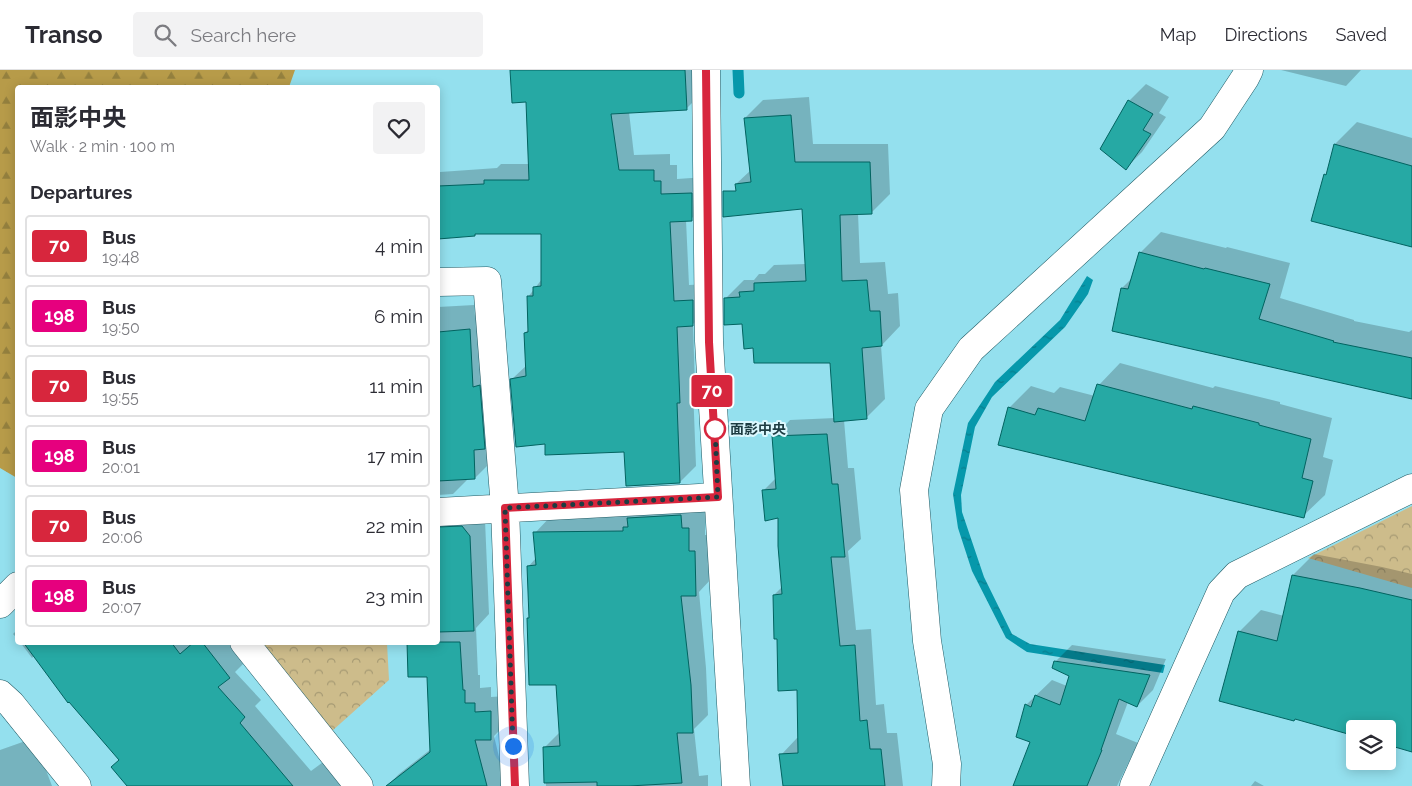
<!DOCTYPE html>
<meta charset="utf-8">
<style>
:root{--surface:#fff;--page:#f2f2f3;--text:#2b2b33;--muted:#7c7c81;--line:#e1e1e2}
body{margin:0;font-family:Raleway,"Noto Sans JP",sans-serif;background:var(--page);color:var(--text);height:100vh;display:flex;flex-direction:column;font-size:19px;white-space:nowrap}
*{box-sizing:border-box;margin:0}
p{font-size:16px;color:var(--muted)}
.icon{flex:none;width:28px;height:28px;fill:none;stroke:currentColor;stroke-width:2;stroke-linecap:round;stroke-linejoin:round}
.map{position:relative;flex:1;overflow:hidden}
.sheet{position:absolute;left:15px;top:15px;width:425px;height:560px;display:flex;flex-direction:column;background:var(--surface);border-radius:5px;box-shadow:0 2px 12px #0003}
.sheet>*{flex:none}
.badge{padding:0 10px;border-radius:4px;font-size:18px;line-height:32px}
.buttons{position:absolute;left:1346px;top:650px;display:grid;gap:10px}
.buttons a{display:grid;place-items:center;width:50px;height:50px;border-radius:5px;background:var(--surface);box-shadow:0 2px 12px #0003;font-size:25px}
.you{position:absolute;width:25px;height:25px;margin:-12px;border:4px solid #fff;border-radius:50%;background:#1a73e8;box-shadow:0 0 0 8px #1a73e833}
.map>.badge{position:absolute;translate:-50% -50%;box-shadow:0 0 0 2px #fff}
h2{padding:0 15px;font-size:19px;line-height:45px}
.round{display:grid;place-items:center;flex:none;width:52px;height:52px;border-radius:5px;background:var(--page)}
.overview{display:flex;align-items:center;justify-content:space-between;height:85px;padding:0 15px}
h1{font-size:24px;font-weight:700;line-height:38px}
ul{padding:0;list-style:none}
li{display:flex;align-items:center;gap:15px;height:62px;margin:0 10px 8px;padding:0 5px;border:2px solid var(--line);border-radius:5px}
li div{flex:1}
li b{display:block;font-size:19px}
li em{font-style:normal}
li .badge{min-width:55px;font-weight:700;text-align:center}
header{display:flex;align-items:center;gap:30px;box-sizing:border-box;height:70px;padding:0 25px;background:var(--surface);border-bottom:1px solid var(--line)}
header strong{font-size:24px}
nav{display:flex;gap:28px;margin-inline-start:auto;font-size:18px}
.search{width:350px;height:45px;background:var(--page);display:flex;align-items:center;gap:12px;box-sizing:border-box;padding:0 18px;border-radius:5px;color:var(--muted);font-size:19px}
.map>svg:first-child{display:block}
.forest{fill:url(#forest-firs)}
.park{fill:url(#park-crowns)}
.water{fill:url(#water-ripples)}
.shadow{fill:#0003}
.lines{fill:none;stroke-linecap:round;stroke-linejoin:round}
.stream{stroke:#0698ab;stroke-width:11}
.building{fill:#26a9a4;stroke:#026360}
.minor-casing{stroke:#205a64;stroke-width:29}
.minor{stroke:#fff;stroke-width:28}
.line-casing{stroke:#fff;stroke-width:11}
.line{stroke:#d7263d;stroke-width:8}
.walk{stroke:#1d3c42;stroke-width:5;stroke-dasharray:0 9}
.stop-dot{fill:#fff;stroke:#d7263d;stroke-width:2.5}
.labels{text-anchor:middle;stroke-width:4;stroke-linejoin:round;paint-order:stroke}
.stop-label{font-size:14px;font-weight:bold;fill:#1d3c42;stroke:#dcf8fe;text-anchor:start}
</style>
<header>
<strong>Transo</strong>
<div class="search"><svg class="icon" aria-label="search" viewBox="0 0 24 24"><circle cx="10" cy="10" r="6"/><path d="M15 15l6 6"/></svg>Search here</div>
<nav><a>Map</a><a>Directions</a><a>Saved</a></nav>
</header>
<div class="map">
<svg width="1412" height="716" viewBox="0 0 1412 716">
<defs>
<pattern id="forest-firs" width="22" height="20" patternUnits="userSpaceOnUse" patternTransform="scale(1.25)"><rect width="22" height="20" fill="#b79b49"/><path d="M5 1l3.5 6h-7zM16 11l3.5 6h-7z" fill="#94803e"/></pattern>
<pattern id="park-crowns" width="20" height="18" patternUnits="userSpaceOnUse" patternTransform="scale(1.25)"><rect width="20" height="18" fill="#cdbc8b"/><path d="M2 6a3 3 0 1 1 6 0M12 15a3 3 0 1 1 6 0" fill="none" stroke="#a69a73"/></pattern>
<pattern id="water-ripples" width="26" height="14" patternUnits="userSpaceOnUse" patternTransform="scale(1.25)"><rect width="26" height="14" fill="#0698ab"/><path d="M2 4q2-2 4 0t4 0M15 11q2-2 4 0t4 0" fill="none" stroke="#077d8d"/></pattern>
</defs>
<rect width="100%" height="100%" fill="#94e0ee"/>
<path class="forest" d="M0,0h295l-6,17 -271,1 -1,390 -17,-10z"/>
<path class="park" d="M1412,436v82l-104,-30z
M260,573h127l2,37 -57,51z"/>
<path class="water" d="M1087,206l6,4 -5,14 -23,33 -73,70 -17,30 -14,68 1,17 22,65 28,57 18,10 135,21 -2,8 -136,-21 -21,-14 -34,-67 -14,-43 -5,-34 15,-71 27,-41 65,-62z"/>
<path class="shadow" d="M511,0h190l1,23 -16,16 -57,3 5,43 36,-1v11h7v14l29,-2 1,26 -16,16 -5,1 3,65 19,-1 1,25 -16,15 2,62 -2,2 3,78 -16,16 -55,-32 -79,-7 -34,-64 15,-14 -2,-32 4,-4 -1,-32 14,-18v-47h-64l-3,3 -36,2 -1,-8v-71h2v14l57,-4 4,-4h29l-3,-63z
M1281,0h80l-15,16z
M1146,14l23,13 -10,16 7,4 -24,35 -16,16 3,-67z
M809,27l4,47h75l2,50 -19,19h-13l2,50 25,-1 3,32 10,-1 2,33 -19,20 4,53 -19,19 -22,2 4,48h6l7,71 -13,12 8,79 15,-1 5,76 8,-1 3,29h10l6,53h-119l-3,-31 16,-17h2l-1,-50 -20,-50 -4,-43 8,-8 -3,-70 -16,-26 14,-14 -3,-40 16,-17 45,-2 -4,-57 -88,-39 -18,-23 19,-19h10l5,-6h6l9,-9 32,-1 -3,-56 -67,-24 15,-14 -6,-52 18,-18z
M1357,52l55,16v107l-87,-70 3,-3 7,-28z
M1161,162l65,16 1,-1 63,16 -10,35 74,22v1l55,11 3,-2v68l-290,-110 11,-11 7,-24z
M474,235l1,10 10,-1 6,148 -16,16h-6l-16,16 -15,1v2l3,8 44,15 4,94 -13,14 2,47h2v13l11,-1v10l15,-1 1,27 -13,13 12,50h-119l12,-12 32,-25 7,-107v-335z
M1120,293l93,25 2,-2 65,16v2l52,14 -9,39 10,3 -8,35 -22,21 -294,-108 22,-22 23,7 6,-6 35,9 4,-11z
M697,429l1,13h7v23h5l2,43 -13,14 7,76 2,47 -14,14 5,47 9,-1v11h-162l-2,-38 16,-16 -3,-48 -27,-66 -2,-51 8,-9 -1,-25 16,-17h80l14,-14z
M1314,484l68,13 30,7v177l-24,-7v-15h-33v6l-59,-17 -75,-18 19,-69 21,-21 23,6 9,-41z
M18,559v10l-5,-5z
M20,572h211l15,19 -11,11 26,28 -6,6 56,65 23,-17 23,32h-229l-8,-27 -86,-103 -2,2z
M1072,575l94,14 -13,31 -16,16 -9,-4 -12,32 22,9 -21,43h-104l19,-44 -6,-37 26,-25 15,6 3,-11 -15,-13z
M34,668l18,48h-52v-36z
M1255,711l9,5h-13z"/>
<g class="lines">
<path class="stream" d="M738,0l1,23"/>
</g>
<path class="building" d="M510,0h175l2,40 -76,4 8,56h35v11h7v13l31,-1v28l-22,1 4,79 19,-1v26l-16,1 3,76h-3l3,80 -54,3 -2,-34 -79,3v-11l-29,3 -6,-68 16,-3 -2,-43 4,-1 -1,-36h6v-9l8,-1v-52h-66v2l-37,3v-53l46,-2v-4h45l-3,-78 -14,1z
M1128,30l25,14 -10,16 8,4 -25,36 -26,-21z
M791,45l4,47h75l2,52 -32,1 2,66 25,-1 3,31h10l2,35 -20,2 5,71 -33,3 -4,-59h-76l-1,-15 -9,1 -2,-25 -18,1v-27l16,-1 -1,-5 15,-1v-8l52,-2 -4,-72 -79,8v-26h13l-1,-7 16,-2 -7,-64z
M1334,74l78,22v81l-101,-26 13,-47 2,1z
M1139,182l65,17 1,-1 65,16 -11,35 75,22 -1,1 79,16v41l-300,-68 9,-43 7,1z
M470,259l3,58 7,-2 5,64 -11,1 1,29 -37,2v-149z
M1097,314l95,25 1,-3 66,17v2l52,14 -9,39 11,3 -9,37 -306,-73 10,-38 27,8 3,-7 47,13z
M827,364l5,50h6l7,73h-14l9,89 15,-1 5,76 7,-1 3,29h11l4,37h-102l-4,-32 19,-1 -1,-63 -19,1 -1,-52h-3l-1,-44 9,-1 -4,-48v-28l-13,3 -3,-31 14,-1 -4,-53z
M681,445l1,13h7v23h6l1,45h-15l10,89 2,48h-16l5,50 -53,3h-32v-4l-53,1 -1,-36 17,-1 -4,-61h-27l-2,-67h2l-2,-52 9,-1 -3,-33 90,-1v-4h5l-1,-9z
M462,456l8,10 4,95 -36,1v-105z
M1292,505l68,13 52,12v152l-24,-7v-16h-33v7l-60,-17 -1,2 -75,-20 19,-70 39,10z
M23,572h148l9,12 14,-12h8l28,36 -12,9 27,30 -5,6 53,63h-166l-16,-19 8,-7 -50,-58 -1,1z
M407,572h53l3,48h2v13h10v9l16,-1v29h-16l12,46h-101l44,-34 -3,-75h-19z
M1054,591l96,14 -13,32 -18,-8 -18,51h1l-15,36h-74l17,-44 -14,-5 9,-33 6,3 4,-12 25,10 9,-29 -17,-8z"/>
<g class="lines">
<defs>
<path id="minor" d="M706,0l3,271 27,445
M438,212l49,-1 18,227 10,278
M438,442l280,-15
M0,534l18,-18
M244,572l115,144
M0,624l11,10 66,82
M946,716l1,-22 -20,-123 -13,-151 15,-81 42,-60 241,-221 33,-50 4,-8
M1134,716l87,-194 16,-17 175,-87"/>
</defs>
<use href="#minor" class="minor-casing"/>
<use href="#minor" class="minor"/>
</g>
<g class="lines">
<defs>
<path id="line" d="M515,716l-10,-278 213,-11 -9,-155 -3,-272"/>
</defs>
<use href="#line" class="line-casing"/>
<use href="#line" class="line"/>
<path class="walk" d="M513,676l-8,-238 213,-11 -3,-68"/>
</g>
<circle class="stop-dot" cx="715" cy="359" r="10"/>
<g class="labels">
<g class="stop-label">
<text x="730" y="364">面影中央</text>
</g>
</g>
</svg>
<div class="buttons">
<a><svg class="icon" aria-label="layers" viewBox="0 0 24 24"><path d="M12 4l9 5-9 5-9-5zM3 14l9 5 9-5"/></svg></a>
</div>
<div class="you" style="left:513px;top:676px"></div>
<b class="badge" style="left:712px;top:321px;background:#d7263d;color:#fff">70</b>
<section class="sheet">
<div class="overview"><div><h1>面影中央</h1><p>Walk · 2 min · 100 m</p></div><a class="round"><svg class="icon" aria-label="heart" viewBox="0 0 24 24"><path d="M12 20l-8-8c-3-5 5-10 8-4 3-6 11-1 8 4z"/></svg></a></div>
<h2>Departures</h2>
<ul>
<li><span class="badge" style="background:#d7263d;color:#fff">70</span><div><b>Bus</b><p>19:48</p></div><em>4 min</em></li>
<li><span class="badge" style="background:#e6007e;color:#fff">198</span><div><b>Bus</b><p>19:50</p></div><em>6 min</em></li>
<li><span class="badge" style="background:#d7263d;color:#fff">70</span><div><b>Bus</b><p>19:55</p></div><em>11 min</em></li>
<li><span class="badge" style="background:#e6007e;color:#fff">198</span><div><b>Bus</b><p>20:01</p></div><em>17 min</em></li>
<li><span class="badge" style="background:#d7263d;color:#fff">70</span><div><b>Bus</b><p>20:06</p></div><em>22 min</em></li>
<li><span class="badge" style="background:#e6007e;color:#fff">198</span><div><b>Bus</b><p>20:07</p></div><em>23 min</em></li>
</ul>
</section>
</div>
